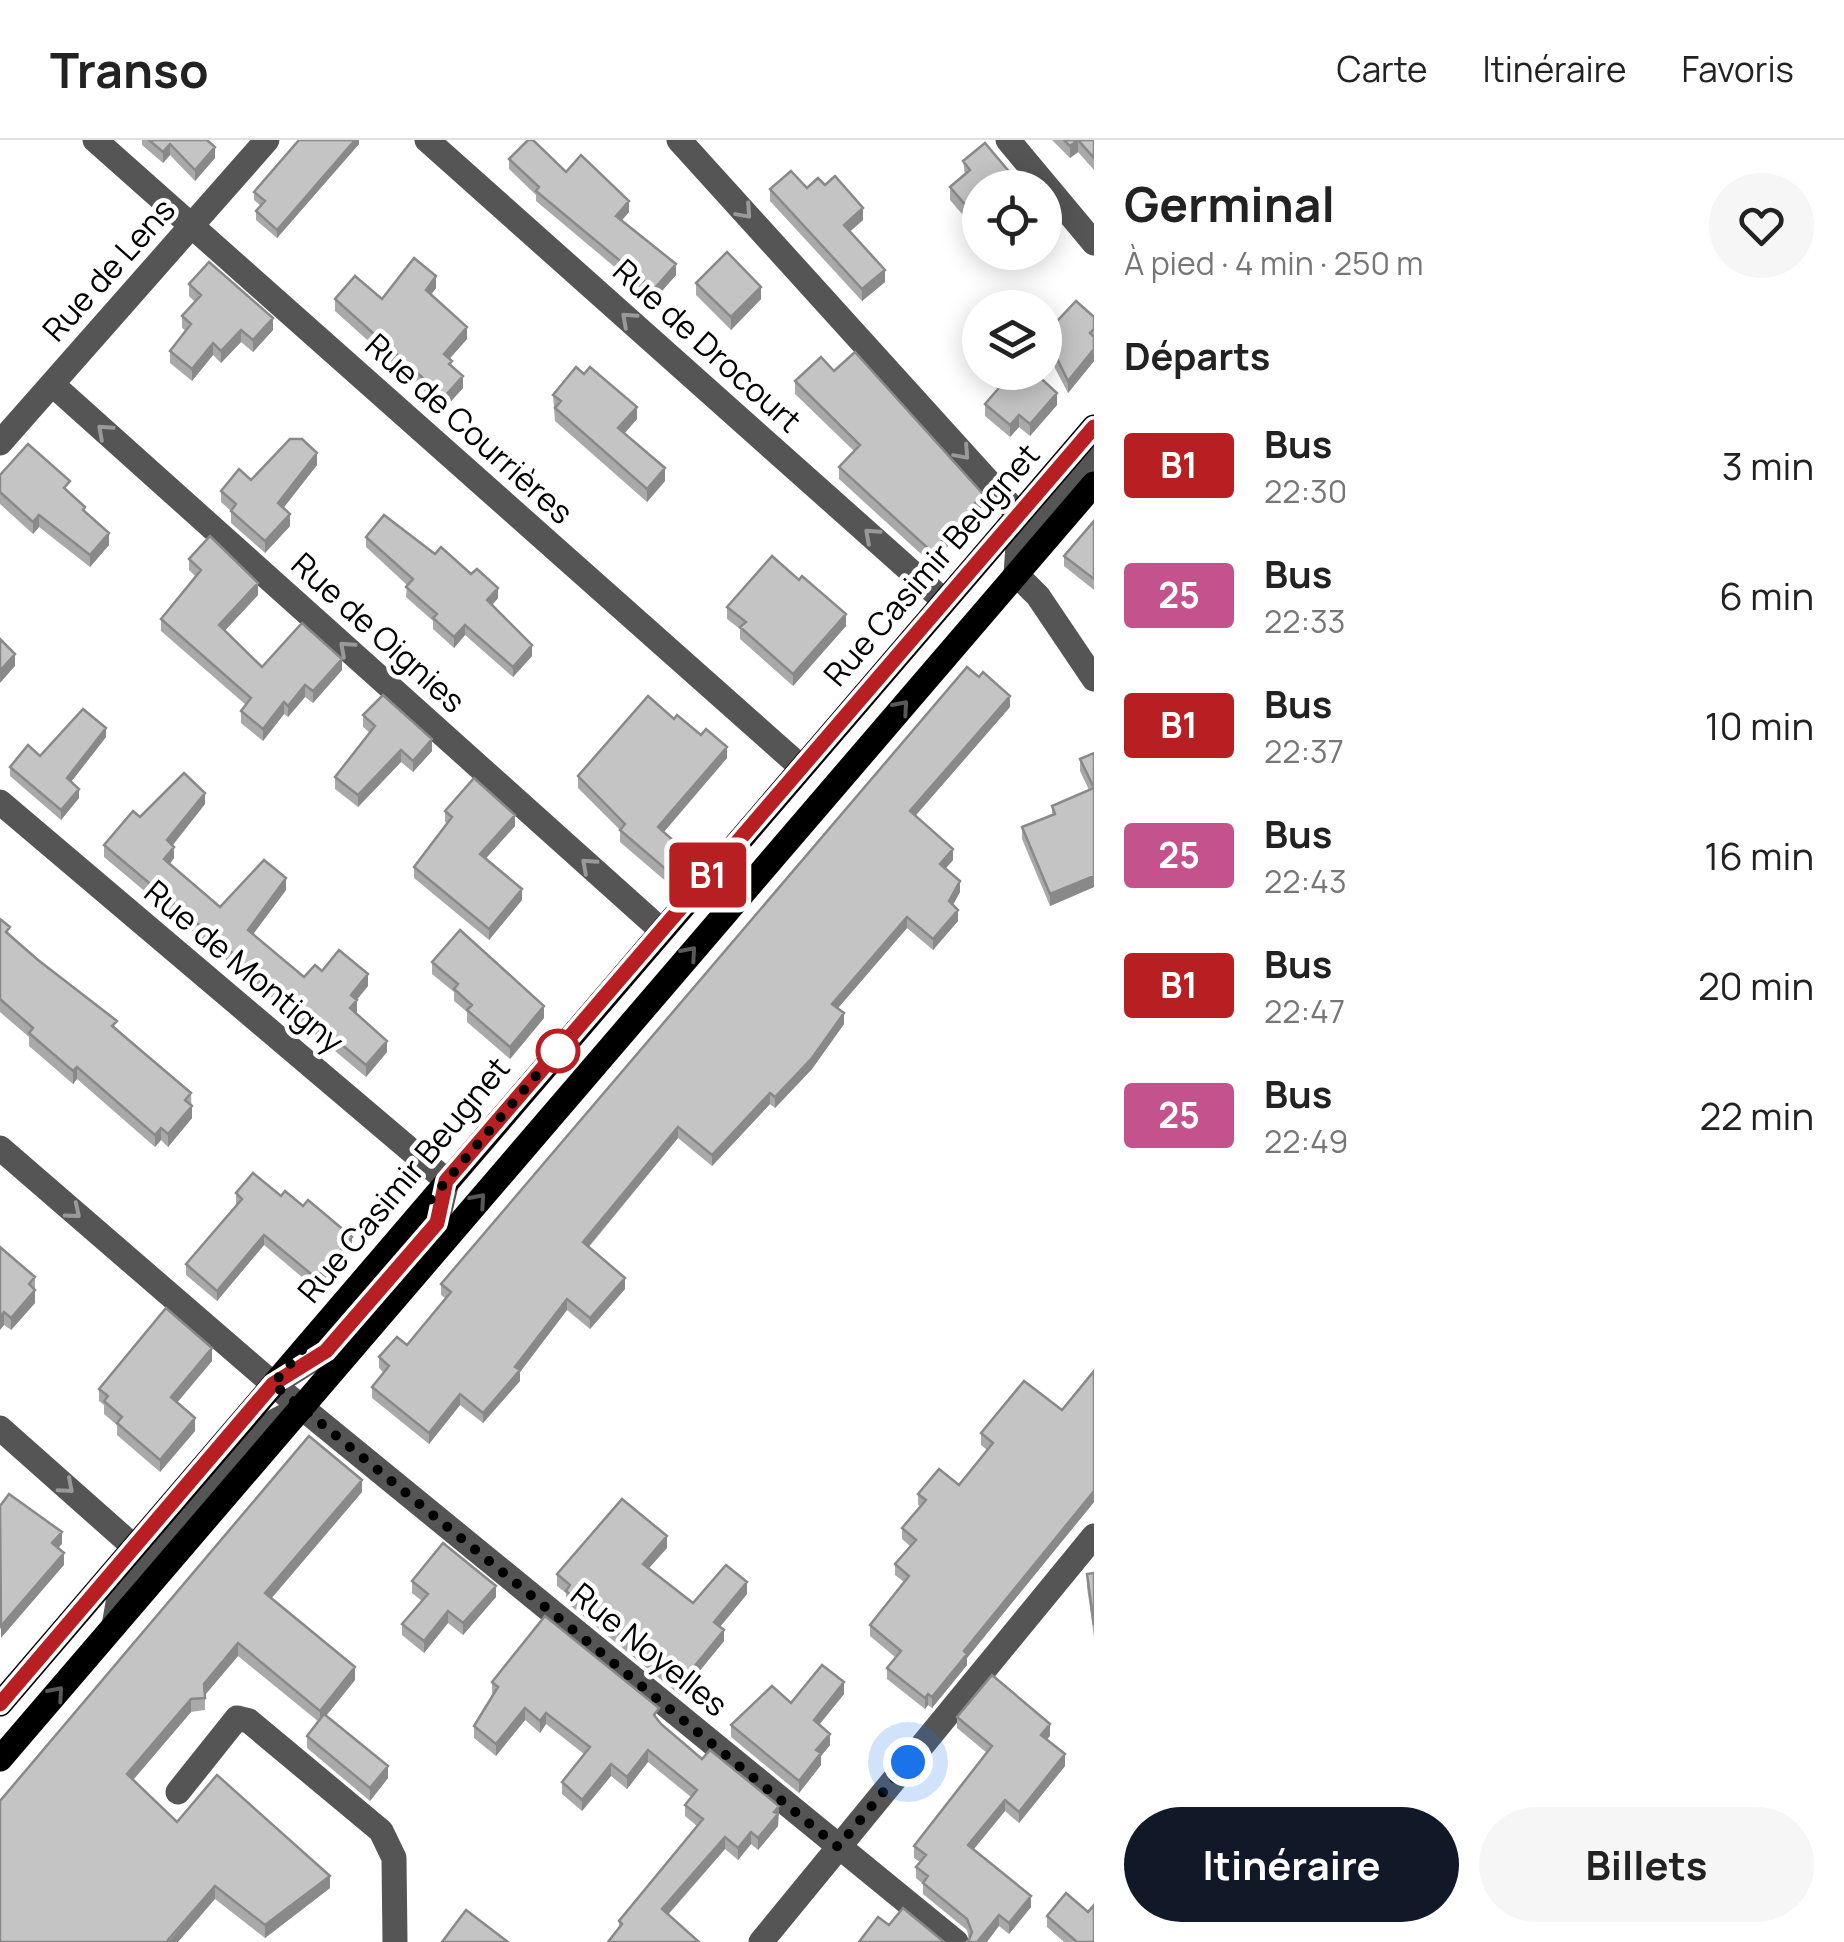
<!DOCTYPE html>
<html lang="fr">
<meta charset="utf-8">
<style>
:root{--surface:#fff;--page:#f6f6f6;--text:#222;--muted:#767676;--line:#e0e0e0;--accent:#111827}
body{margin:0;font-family:Manrope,sans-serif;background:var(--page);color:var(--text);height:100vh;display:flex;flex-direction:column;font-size:38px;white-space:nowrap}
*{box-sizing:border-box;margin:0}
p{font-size:32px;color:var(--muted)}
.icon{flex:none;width:55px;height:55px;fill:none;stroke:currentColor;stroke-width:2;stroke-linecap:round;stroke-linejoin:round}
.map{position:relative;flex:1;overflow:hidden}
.side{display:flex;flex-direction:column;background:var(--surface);width:750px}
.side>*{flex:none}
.badge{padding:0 20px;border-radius:8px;font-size:35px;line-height:65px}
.controls{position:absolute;left:962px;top:30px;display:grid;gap:20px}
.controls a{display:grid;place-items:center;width:100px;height:100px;border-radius:50%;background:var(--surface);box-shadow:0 5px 25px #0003;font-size:50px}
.you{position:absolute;width:50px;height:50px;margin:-25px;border:8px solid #fff;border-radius:50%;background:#1a73e8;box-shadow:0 0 0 15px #1a73e833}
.map>.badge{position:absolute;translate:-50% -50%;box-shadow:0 0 0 5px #fff}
h2{padding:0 30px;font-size:38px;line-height:90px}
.round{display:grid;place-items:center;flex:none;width:105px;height:105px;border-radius:52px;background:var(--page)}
.summary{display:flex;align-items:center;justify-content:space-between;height:170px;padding:0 30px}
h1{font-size:48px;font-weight:700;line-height:75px}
.action{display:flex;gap:20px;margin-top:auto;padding:20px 30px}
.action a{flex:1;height:115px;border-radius:60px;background:var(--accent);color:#fff;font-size:40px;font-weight:700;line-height:115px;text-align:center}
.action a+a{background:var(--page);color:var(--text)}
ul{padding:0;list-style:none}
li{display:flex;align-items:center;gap:30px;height:130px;padding:0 30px}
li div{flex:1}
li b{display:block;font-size:38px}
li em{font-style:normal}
li .badge{min-width:110px;font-weight:700;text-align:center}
header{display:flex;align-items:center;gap:60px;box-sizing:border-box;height:140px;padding:0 50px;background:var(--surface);border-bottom:2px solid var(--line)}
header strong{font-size:48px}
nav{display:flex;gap:55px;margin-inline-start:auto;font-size:35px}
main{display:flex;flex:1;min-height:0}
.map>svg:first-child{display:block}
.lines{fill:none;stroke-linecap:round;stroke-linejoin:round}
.minor{stroke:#555;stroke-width:25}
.major{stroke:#000;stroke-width:25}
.wall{fill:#a9a9a9}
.shaded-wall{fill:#898989}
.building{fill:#c4c4c4;stroke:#898989;stroke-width:2.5}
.oneway{stroke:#999}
.oneway2{stroke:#595959}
.line-casing{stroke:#fff;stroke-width:22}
.line{stroke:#b71f22;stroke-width:15}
.walk{stroke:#000;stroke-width:10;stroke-dasharray:0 18}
.stop-dot{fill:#fff;stroke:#b71f22;stroke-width:5}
.labels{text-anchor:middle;stroke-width:9;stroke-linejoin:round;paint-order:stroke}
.street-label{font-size:32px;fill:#000;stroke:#fff}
</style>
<header>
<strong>Transo</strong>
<nav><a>Carte</a><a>Itinéraire</a><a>Favoris</a></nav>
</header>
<main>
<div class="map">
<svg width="1094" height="1802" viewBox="0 0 1094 1802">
<rect width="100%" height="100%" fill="#fff"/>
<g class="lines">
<path class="minor" d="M95,0l706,627
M427,0l516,460
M679,0l339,374
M1008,0l86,103
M52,244l609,546
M0,303l267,-303
M1094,317l-76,89 -2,28 22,22 56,83
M0,662l447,379 -10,42 -111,128 -44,28
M0,1008l273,236 683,558
M0,1288l134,119
M114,1486l6,-34 129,-151 9,-11 44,-23
M178,1652l59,-74 12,3 132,110 13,27 1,84
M761,1802l333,-406"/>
<path class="major" d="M0,1564l1094,-1277
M0,1619l1094,-1275"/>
</g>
<path class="wall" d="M142,0h65l8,18 -20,23 -25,-26 -7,8 -21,-18z
M359,0v4l-82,94 -21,-18v-9l5,-5 -7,-6v-8z
M1052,0h42v30l-16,-18 -8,6z
M985,3l-5,45v47l-30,-35v-13l15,-12 -2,-14z
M509,19l57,13 63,40 -8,9 55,54 -22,25 -118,-99v-6l-27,-26z
M807,48l56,32 -13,11 35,51 -23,19 -92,-100v-12z
M696,143l65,16 -30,31 -35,-35z
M189,144l84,46 -20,22 -12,-10 -20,21 -8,-8 -21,26 -22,-18v-12l16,-20 -4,-3v-12l13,-14 -6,-6z
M436,148l-5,7 36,44 -18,20 14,29 -19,21 -109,-98v-12h47z
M1094,177v44l-26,32 -23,-44v-15z
M980,208v24h54l23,33 -27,31 -11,-9 -9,10 -25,-21v-12l13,-15 -25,-20v-12z
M834,231l149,135 -51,58 -93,-85v-12l15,-16 -59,-57v-13z
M553,255l84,24 -12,14 40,48 -18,21 -92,-81z
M317,325l-34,43 7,18 -25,27 -34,-30v-12l-10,-9v-11l30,-11z
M0,335l69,18 40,52 -19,22 -51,-40 -6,7 -33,-30z
M1094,381v69l-30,-24v-10z
M366,397l69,17 63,44 -6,7 40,51 -19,21 -48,-42 -11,13 -21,-19v-8l-27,-24 1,-12 -41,-38z
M189,419l69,36 -34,36 38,36 80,3 -29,33 -8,-6 -17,20 -4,-3 -21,27 -22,-18v-12l5,-6 -85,-74v-12l34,-43 -6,-6z
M799,440l47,46 -53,60 -53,-47v-10l-13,-10v-12z
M1010,567l-95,109 38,44 -8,9 15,23 -7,13 5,16 -25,29 -26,-22 -69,80 6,16 -32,45 -37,39 -5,-4 -58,62 -34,-28 -89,109 36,42 -35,40 -23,-19 -47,62v9l-37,42 -23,-18 -31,39 -57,-46v-11l12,-14 -5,-5v-11l28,-12 39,-46 -5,-4v-11z
M363,575l69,36 -19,21 -12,-10 -43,45 -23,-18v-12l35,-44 -7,-6z
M674,579l53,39 -64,74 30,38 -17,20 -56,-48v-12l-42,-42v-12z
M106,597l-35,45 8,16 -18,22 -51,-44v-9l30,-11z
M1094,613v134l-44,19 -28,-67v-12l30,-12v-9l37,-16 -9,-19v-12z
M205,664l-32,41 1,13 -4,6 50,43 66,-17 -33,44 51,43 18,-6 46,15 -11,14 -2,13 32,39 -21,25 -262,-220v-12l36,-28z
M445,671l70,15 -29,32 36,42 -33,40 -75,-62v-11l33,-44 -2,-1z
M0,779l10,16 181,158 1,25 -24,29 -7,-7 -6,7 -78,-68 -4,5 -44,-38v-9l-29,-25z
M432,822l112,56 -34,41 -43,-37v-10l-13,-11v-9l-22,-18z
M236,1053l45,3 71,51 -36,42 -52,-44 -47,56 -31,-26v-11l51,-59 -1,-1z
M0,1107l35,30v26l-24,27 -7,-5z
M212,1221l-35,41 18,29 -35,41 -43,-37v-10l-13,-11v-9l-5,-4v-12z
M1094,1231v131l-127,156v7l-35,43 -4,-3 -3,4 -38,-30v-11l8,-11 -25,-21v-11l34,-43 -9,-7v-11l15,-18 -8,-7v-11l18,-22 -2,-1v-11l41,-9 28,-35 -6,-5v-12l81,-23z
M362,1352l-91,106 84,82 -29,36 62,62 -18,23 -63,-53v-12l12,-14 -81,-66 -33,39v15l-14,2 -58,68 44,42 153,66 -65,50 -50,-39 -215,-98z
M667,1408l-19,20 45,35 54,-9 -27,33 4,14 -44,54 -114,-93v-9l-9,-7v-12z
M1094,1433v64l-7,-50v-13z
M412,1441l84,16 -33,38 -15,-12 -24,30 -22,-18v-11l20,-23 -10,-8z
M492,1542l167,39 43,38 77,47 -1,20 -20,24 -7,-6 -13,16 -13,-11 -57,66 -49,14v-8l78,-95 -12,-10v-11l6,-8 -43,-35 -21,27 -16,-13 -29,35 -20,-17v-12l22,-28 -38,-30 -6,9 -15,-13 -29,36 -22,-18v-12l20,-31 -2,-2z
M844,1554l-25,31 11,20 -9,11v9l-22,28 -68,-56v-12l60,-22z
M957,1577l93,19 -3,3 18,27 -46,57 -14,-12 -31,38 57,58 -22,27 -10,-8 -30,14 -2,-10 -44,-36v-10l-7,-6v-11l4,-5 -6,-4v-12l73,-93 -30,-25z
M1088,1772l6,30h-30l-17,-15v-11z"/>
<path class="shaded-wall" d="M355,0h4v4l-82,94v-8z
M1078,0v12l-8,6v-12z
M170,4v11l-7,8v-11z
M215,7v11l-20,23v-11z
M629,61v11l-13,15v-11z
M863,68v12l-19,17v-12z
M676,124v11l-22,25v-11z
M885,130v12l-23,19v-12z
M436,136v12l-10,13v-11z
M761,147v12l-30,31v-13z
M273,178v12l-20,22v-12z
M467,187v12l-23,26v-11z
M241,190v12l-20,21v-12z
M213,203v12l-21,26v-12z
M1094,209v12l-26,32v-12z
M463,236v12l-19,21v-12z
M1057,253v12l-27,31v-12z
M637,267v12l-19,21v-12z
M1019,275v12l-9,10v-12z
M317,313v12l-39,50v-12z
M665,328v13l-18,21v-13z
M983,354v12l-51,58v-12z
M290,374v12l-25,27v-12z
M39,375v12l-6,7v-12z
M109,393v12l-19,22v-12z
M258,443v12l-39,42v-12z
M498,448v10l-11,13v-11z
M846,474v12l-53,60v-12z
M465,485v10l-11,13v-11z
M532,505v11l-19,21v-10z
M15,514v12l-15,17v-12z
M342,519v11l-29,33v-12z
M305,545v12l-17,20v-11z
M1010,556v11l-100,115v-11z
M284,562v12l-21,27v-12z
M106,588v9l-39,50v-9z
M432,599v12l-19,21v-11z
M727,607v11l-69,81v-12z
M401,610v12l-43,45v-12z
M79,649v9l-18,22v-10z
M205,653v11l-38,48v-12z
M515,675v11l-35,39v-11z
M174,707v11l-10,13v-12z
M953,709v11l-13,15v-11z
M693,718v12l-17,20v-12z
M1094,736v11l-44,19v-12z
M286,738v12l-38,51v-11z
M960,741v11l-11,20v-11z
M522,749v11l-33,40v-11z
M958,770v11l-25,29v-11z
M907,777v11l-75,87v-11z
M368,834v12l-17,20v-11z
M357,860v12l-7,8v-12z
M544,866v12l-34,41v-12z
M844,873v11l-32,45 -37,39v-11z
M387,901v11l-21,25v-12z
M77,927v12l-4,5v-13z
M770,953v11l-58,62v-11z
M192,966v12l-24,29v-13z
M678,987v11l-95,115v-11z
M161,988v12l-6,7v-12z
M264,1095v10l-47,56v-10z
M352,1097v10l-36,42v-11z
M625,1138v11l-35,40v-11z
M35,1150v13l-24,27v-12z
M567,1159v11l-47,62v9l-37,42v-10l32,-46z
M4,1172v13l-4,5v-13z
M212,1208v13l-41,49v-13z
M460,1254v11l-31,39v-11z
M195,1278v13l-35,41v-12z
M362,1340v12l-97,114v-13z
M1094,1351v11l-127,156v7l-35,43v-11l32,-46z
M62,1392v12l-10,11v-12z
M667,1396v12l-24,27v-11z
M64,1413v12l-63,73v-12z
M747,1442v12l-33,40v-12z
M496,1446v11l-33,38v-12z
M448,1471v12l-24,30v-12z
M724,1490v11l-44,54v-11z
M238,1503v13l-34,40v-12z
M355,1527v13l-35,43v-12z
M844,1542v12l-30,37v-11z
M928,1554v11l-3,4v-11z
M191,1559v13l-64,75v-13z
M525,1568v12l-29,36v-12z
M546,1573v11l-6,9v-12z
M1050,1584v12l-9,10v-11z
M830,1594v11l-9,11v9l-22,28v-12l17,-31z
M648,1610v12l-21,27v-12z
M1065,1614v12l-46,57v-11z
M611,1624v12l-29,35v-11z
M388,1626v12l-18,23v-13z
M1005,1660v11l-37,45v-11z
M779,1666l-1,20 -20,24v-12z
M751,1692v12l-13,16v-12z
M725,1697v12l-63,72v-12z
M330,1736v12l-65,50v-13z
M215,1746v13l-37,43h-10z
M1031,1756v11l-22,27v-11z
M999,1775v11l-12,16h-10z"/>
<path class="building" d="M149,0h58l8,7 -20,23 -25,-26 -7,8z
M299,0h56l-78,90 -21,-19 9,-10 -11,-9z
M528,0h5l33,32 15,-17 48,46 -13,15 60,48 -22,25 -118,-98 3,-4 -30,-28z
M1064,0h14l-8,6z
M1078,0h16v18z
M985,3l38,45h-43v34l-30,-35 20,-17 -7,-9z
M791,31l16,17 11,-10 7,7 10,-9 28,32 -19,17 41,45 -23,19 -92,-100z
M727,112l34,35 -30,30 -35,-34z
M414,118l22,18 -10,14 41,37 -23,27 8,7 -3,3 14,12 -19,21 -109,-98 20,-23 27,23z
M209,122l64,56 -20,22 -12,-10 -20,21 -8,-8 -21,26 -22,-18 21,-27 -9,-8 19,-21 -12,-11z
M1076,161l18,16v12l-4,4 4,4v12l-26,32 -23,-47z
M980,208v15l-7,-6z
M855,212l128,142 -51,58 -93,-85 21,-22 -65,-64 26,-24 13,14z
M576,227l8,7 6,-7 47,40 -19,21 47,40 -18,21 -92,-81 6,-7 -8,-6z
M992,232h42l23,21 -27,31 -11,-9 -9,10 -25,-21 19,-22z
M290,299h12l15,14 -39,50 12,11 -25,27 -34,-30 5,-7 -15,-13 18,-22 12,11z
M28,304l42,37 -6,7 21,19 -2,3 26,23 -19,22 -51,-40 -6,7 -33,-30v-17z
M384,375l51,39 6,-7 30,27 6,-5 21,19 -11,12 45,45 -19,22 -48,-42 -11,12 -21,-19 4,-4 -31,-27 7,-8 -47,-42z
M1094,381v58l-30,-23z
M210,396l48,47 -39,42 43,42 40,-44 40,36 -29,32 -8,-6 -17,21 -4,-4 -21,27 -22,-18 10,-13 -90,-79 40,-49 -12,-11z
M772,416l27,24 3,-4 44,38 -53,60 -53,-47 6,-5 -19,-15z
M0,499l15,15 -15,17z
M967,527l12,10 4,-5 27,24 -100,115 43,38 -13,15 20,17 -11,20 9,9 -25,29 -26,-22 -75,87 12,9 -32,45 -37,39 -5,-4 -58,62 -34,-28 -95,115 42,36 -35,40 -23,-19 -52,68 5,3 -37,43 -23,-19 -31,39 -57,-46 17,-21 -10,-9 18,-20 10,8 44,-53 -10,-8z
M383,555l49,44 -19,22 -12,-11 -43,45 -23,-18 40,-51 -12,-11z
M648,556l26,23 3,-4 24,20 5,-6 21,18 -69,80 35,31 -17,20 -56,-48 5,-6 -47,-48z
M83,569l23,19 -39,50 12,11 -18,21 -51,-43 18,-22 12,11z
M1094,613v123l-44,18 -28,-67 33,-13 -3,-8 42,-18 -14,-29z
M184,633l21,20 -38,47 7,7 -10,12 56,48 44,-47 22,18 -38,52 56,47 11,-12 7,6 17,-21 29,24 -17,21 6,5 -7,8 37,33 -21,24 -262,-220 29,-34 7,6z
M474,638l41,37 -35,39 42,35 -33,40 -75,-62 38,-50 -7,-6z
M0,779l10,8 -4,5 32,28 79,61 -5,5 79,67 -6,7 7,6 -24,28 -7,-6 -6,7 -78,-68 -4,4 -44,-38 4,-5 -33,-29z
M460,790l84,76 -34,41 -43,-37 5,-5 -18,-16 4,-5 -26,-22z
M253,1033l28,23 4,-5 18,15 5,-6 44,37 -36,41 -52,-43 -47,56 -31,-27 56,-65 -6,-6z
M0,1107l35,30 -6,7 6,6 -24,28 -7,-6 -4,5z
M166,1168l46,40 -41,49 24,21 -35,42 -43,-37 5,-6 -18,-16 4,-5 -9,-7z
M1094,1231v120l-130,160 3,3 -35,43 -4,-3 -3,4 -38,-30 14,-17 -31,-26 39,-49 -14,-12 21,-24 -14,-12 24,-28 -8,-6 21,-25 20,16 34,-42 -12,-10 43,-52 38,29z
M309,1296l53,44 -97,113 90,74 -35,44 -82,-68 -34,41 1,14 -14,1 -64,75 50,48 40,-47 113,101 -65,49 -50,-39 -47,54 3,2h-171v-141z
M9,1354l53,38 -10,11 12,10 -63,73 -1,-120z
M622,1359l45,37 -24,28 50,39 33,-38 21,17 -33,40 10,8 -44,54 -114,-93 4,-6 -13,-11z
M443,1403l53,43 -33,37 -15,-12 -24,30 -22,-17 26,-30 -16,-13z
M1094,1433v52l-7,-51z
M545,1476l114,92 -5,7 7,9 41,35 8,-9 69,56 -5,6 4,2 -20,24 -7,-6 -13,16 -13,-11 -63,72 37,33h-91l14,-18 -3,-3 84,-102 -18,-14 12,-15 -49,-40 -21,27 -16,-13 -29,36 -20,-18 28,-35 -44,-34 -6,8 -15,-13 -29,36 -22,-18 24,-39 -6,-5z
M822,1525l22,17 -30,38 16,14 -14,16 5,3 -22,28 -68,-56 41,-39 19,17z
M992,1535l58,49 -9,11 24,19 -46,58 -14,-12 -37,45 63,51 -22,27 -10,-8 -22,27h-11l3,-2 3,-8 -5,-13 -44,-36 5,-7 -12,-9 10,-12 -12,-9 78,-100 -35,-29z
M324,1574l64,52 -18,22 -63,-52z
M1066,1753l22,19 6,-7v37h-17l-30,-26z
M903,1768l41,34h-85l19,-25 11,8z
M466,1770l42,32h-66z"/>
<defs><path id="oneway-chevron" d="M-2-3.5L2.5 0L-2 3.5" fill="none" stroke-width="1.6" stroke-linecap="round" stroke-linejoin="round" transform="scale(2.5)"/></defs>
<g class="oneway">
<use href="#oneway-chevron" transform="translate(745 72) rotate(48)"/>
<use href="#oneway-chevron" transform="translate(628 179) rotate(-138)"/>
<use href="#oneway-chevron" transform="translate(104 291) rotate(-138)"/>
<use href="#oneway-chevron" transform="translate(963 313) rotate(48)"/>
<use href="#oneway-chevron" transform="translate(871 395) rotate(-138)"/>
<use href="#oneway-chevron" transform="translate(346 508) rotate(-138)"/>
<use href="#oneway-chevron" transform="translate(588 725) rotate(-138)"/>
<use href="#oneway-chevron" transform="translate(74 1072) rotate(40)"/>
<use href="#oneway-chevron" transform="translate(67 1347) rotate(41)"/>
</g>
<g class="oneway2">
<use href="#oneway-chevron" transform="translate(902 567) rotate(-49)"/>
<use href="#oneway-chevron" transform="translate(690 813) rotate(-49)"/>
<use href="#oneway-chevron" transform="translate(479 1060) rotate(-49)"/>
<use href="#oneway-chevron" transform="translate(57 1553) rotate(-49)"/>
</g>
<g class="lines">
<defs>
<path id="line" d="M0,1564l273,-320 53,-33 111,-128 9,-42 648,-754"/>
</defs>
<use href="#line" class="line-casing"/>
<use href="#line" class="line"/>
<path class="walk" d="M558,911l12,-15 -297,348 565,463 70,-85"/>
</g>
<circle class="stop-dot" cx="558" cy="911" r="20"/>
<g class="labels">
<g class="street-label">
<text transform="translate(109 130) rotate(-48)" y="11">Rue de Lens</text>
<text transform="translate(707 206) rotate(42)" y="11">Rue de Drocourt</text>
<text transform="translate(469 289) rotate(42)" y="11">Rue de Courrières</text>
<text transform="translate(932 425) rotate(-49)" y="11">Rue Casimir Beugnet</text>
<text transform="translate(378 493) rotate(42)" y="11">Rue de Oignies</text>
<text transform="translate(244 827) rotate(40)" y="11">Rue de Montigny</text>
<text transform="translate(404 1040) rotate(-50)" y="11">Rue Casimir Beugnet</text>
<text transform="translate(649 1510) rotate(39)" y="11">Rue Noyelles</text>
</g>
</g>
</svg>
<div class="controls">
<a><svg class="icon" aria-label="locate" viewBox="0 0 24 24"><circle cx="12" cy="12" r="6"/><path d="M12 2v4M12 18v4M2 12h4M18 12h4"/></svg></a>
<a><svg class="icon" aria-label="layers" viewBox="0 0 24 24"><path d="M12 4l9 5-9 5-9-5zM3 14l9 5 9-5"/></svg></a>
</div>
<div class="you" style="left:908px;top:1622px"></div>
<b class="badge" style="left:708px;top:735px;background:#b71f22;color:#fff">B1</b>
</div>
<section class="side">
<div class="summary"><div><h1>Germinal</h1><p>À pied · 4 min · 250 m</p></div><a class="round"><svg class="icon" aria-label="heart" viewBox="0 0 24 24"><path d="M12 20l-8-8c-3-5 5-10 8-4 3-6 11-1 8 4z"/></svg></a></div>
<h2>Départs</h2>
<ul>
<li><span class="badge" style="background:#b71f22;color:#fff">B1</span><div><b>Bus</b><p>22:30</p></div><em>3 min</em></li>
<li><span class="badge" style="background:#c4538d;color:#fff">25</span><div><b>Bus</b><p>22:33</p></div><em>6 min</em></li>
<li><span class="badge" style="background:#b71f22;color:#fff">B1</span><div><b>Bus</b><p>22:37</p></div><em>10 min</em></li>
<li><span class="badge" style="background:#c4538d;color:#fff">25</span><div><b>Bus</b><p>22:43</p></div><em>16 min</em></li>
<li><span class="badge" style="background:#b71f22;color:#fff">B1</span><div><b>Bus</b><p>22:47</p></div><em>20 min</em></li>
<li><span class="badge" style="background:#c4538d;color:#fff">25</span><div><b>Bus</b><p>22:49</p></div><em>22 min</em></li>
</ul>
<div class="action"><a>Itinéraire</a><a>Billets</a></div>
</section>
</main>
